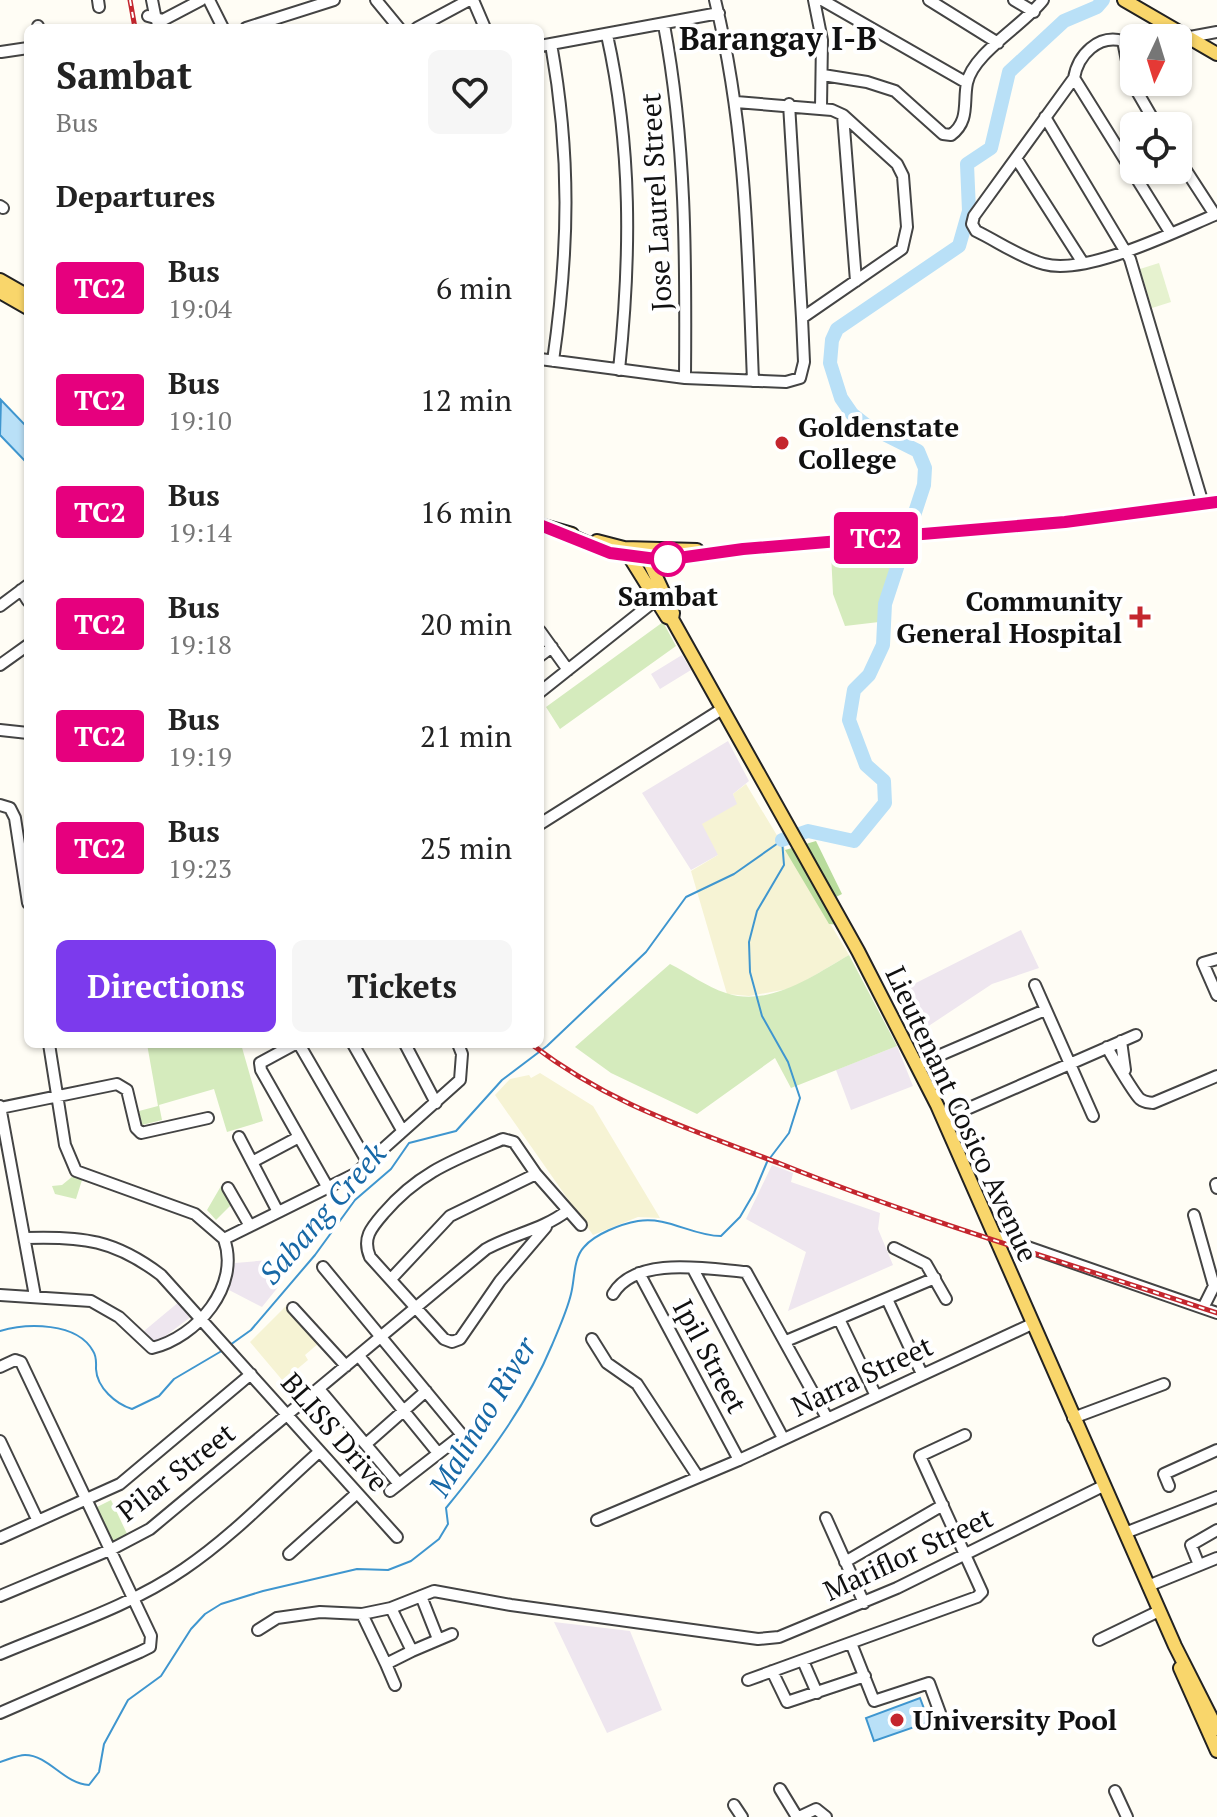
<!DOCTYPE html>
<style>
:root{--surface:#fff;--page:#f6f6f6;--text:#222;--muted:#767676;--accent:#7c3aed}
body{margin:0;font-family:"PT Serif",serif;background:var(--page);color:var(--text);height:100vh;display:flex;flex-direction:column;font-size:30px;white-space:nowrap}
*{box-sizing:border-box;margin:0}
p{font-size:26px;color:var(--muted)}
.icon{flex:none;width:44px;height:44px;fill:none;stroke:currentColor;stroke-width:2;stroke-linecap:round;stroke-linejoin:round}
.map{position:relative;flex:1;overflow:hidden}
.side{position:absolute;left:24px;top:24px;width:520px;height:1024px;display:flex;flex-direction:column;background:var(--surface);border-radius:12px;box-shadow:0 2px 6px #0004}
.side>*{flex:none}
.badge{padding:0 16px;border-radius:6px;font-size:28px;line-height:52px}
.needle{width:52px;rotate:184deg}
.buttons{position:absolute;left:1120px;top:24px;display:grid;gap:16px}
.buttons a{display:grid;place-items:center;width:72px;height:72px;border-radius:12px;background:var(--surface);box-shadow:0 2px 6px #0004;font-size:40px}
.map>.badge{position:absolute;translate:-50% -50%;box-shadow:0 0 0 4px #fff}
h2{padding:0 32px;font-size:30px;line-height:72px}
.round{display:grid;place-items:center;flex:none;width:84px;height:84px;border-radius:12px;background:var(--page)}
.summary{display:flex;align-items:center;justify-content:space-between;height:136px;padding:0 32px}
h1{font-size:38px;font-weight:700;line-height:60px}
.button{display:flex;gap:16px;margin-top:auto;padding:16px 32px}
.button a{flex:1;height:92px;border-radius:12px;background:var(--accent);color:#fff;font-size:32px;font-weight:700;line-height:92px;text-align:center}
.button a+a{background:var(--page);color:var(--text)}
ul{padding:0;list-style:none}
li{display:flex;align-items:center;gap:24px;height:112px;padding:0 32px}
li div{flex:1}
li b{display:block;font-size:30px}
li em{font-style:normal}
li .badge{min-width:88px;font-weight:700;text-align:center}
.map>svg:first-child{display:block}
.industrial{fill:#eee6ef}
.farmland{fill:#f6f3d4}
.green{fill:#d5ebbd}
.forest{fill:#b9dc9c}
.pitch{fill:#e6f2cf}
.water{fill:#b9e0f7;stroke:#3f96cf;stroke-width:2}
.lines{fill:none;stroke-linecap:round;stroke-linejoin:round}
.stream{stroke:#3f96cf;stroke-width:2}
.river{stroke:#b9e0f7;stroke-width:14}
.minor-casing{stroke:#444;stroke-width:14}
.major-casing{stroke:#222;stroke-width:16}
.minor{stroke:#fff;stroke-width:10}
.major{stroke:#f9d66b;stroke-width:12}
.rail-casing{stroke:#c4262e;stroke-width:5}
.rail{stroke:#fff;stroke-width:2;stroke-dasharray:6;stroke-linecap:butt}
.line-casing{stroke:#fff;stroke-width:18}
.line{stroke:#e6007e;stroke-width:12}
.poi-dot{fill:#c4262e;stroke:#fff;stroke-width:3}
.stop-dot{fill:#fff;stroke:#e6007e;stroke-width:4}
.labels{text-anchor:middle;stroke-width:8;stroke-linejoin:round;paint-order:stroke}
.street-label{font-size:28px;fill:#111;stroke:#fff}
.poi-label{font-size:28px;font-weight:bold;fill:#111;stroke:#fff;text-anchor:start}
.stop-label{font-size:28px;font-weight:bold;fill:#111;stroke:#fff}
.water-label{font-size:30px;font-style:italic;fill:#1768a6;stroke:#fff}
.quarter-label{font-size:32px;font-weight:bold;fill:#111;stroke:#fff}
</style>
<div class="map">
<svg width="1217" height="1817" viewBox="0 0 1217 1817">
<rect width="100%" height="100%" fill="#fffdf5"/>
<path class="industrial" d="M682,655l9,15 -31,19 -9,-15z
M728,741l21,40 -16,13 5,10 -20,51 -27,15 -49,-77z
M1021,930l18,38 -47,16 -74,49 -22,-40z
M897,1046l16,40 -62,24 -15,-40z
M772,1165l21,8 -2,9 89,31 -2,16 15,36 -105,46 18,-59 -60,-33z
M269,1260l14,21 -21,26 -33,-17 6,-27z
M180,1301l12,15 -36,27 -12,-12z
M554,1622l76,9 32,79 -55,23z"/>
<path class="farmland" d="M746,784l103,171 -56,33 -44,8 -22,-2 -36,-123 27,-16 -16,-31 35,-20 -4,-10z
M540,1073l53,33 67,112 -22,-1 -45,18 -98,-140 15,-16 19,-4 2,3z
M287,1305l32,38 -14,12 3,5 -25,21 -33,-39z"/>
<path class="green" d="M872,545l30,1 -23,76 -34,4 -12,-32 -2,-41z
M663,622l13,24 -116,83 -14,-22z
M849,955l48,91 -106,42 -16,-30 -78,56 -86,-41 -36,-26 95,-83c18,9 37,23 56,29 43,15 88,-18 123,-38z
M147,1044h94l22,77 -36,11 -13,-43 -55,16 3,15 -20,5 -3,-14 19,-5z
M73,1176l9,4 -6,19 -21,-5 -3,-8 10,-1z
M221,1186l14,15 -19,19 -9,-10z
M111,1500l18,38 -15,7 -17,-38z"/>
<path class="forest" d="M816,841l26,53 -6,3 15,29 -22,-2 -44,-74z"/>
<path class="pitch" d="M1159,263l12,39 -19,6 -12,-39z"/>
<path class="water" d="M1,400l27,28 -3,33 -25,-26z
M920,1698l9,24 -55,19 -8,-23z"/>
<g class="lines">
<path class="stream" d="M0,1331c27,-8 77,-9 93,20 4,6 3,11 3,18 1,19 20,35 36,40l27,-13 15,-17 51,-30
M230,1345l21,-15 64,-75 40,-55 36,-31 18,-26 47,-12 46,-51 45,-34 99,-94 40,-55 48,-23 47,-33
M0,1762c7,-2 18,-7 25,-7 24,0 39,29 64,30l10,-13 5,-28 24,-44 33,-24 30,-47 14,-15 16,-10 42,-13 94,-22 31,1 23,-9 28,-22 9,-15 -2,-16c41,-50 81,-103 106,-163 7,-17 15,-34 19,-51 4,-15 2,-35 13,-47 11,-13 37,-23 54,-26 30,-5 54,15 83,15l19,-19 14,-24 13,-31 22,-29 11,-35 -12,-36 -26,-46 -12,-44 -1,-30 8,-31 27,-46 -2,-25"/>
<path class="river" d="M782,840l26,-9 46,10 31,-38 -1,-22 -18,-16 -17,-45 5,-30 15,-15 14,-30 2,-41 39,-119 1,-17 -7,-17 -52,-26 -14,-11 -11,-16 -11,-35 2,-23 5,-11 122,-83 10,-35 -2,-47 24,-16 18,-76 55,-51 33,-14 6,-7"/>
<defs>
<path id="minor" d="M98,0l1,7
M152,0l4,20
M209,0l14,28
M376,0l23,28
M473,0l12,28
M715,0c31,125 33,253 38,381
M814,0l8,40 -1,67
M822,0l145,83
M929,0l69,43
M1014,0l20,12
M148,16l15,4 38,-20
M664,25c22,117 22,233 21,353
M38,26v2
M246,28l88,-28
M417,28l52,-28
M607,35c25,112 24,221 12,335
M1190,37l27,-5
M551,44c20,111 18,206 2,317
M540,46l179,-33
M1,52l27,-4
M823,75l44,7 28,9 48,43 8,1c19,-14 12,-33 16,-52 6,-30 57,-58 76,-83
M1074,78l-100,138 -2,8 4,7c21,10 45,27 68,33 42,12 132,-33 173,-50
M736,102l96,8 11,5 54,49 6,12 4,51 -5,22 -100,69
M843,115l13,166
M1045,117l85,142 73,245
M1157,126l-26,-45 -8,-40c-25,-7 -45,14 -49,37l96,154
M1016,158l67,105
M1178,158l37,57
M0,206l3,2
M540,359l145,19 101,4 14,-4 4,-16 -2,-44 -13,-214
M21,590l7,11
M0,606l28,-21
M540,631l28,39
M540,656l12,-9
M0,665l28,-20
M540,692l117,-93
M0,730l28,3
M0,805l10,3 5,10 13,85
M540,824l182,-115
M1217,959l-14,4 14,32
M1035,985l58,131
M1121,1041l4,29
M295,1044l-35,19 1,7 67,118
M299,1044l69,119
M353,1044l49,86
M405,1044l31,59
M1107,1047c4,8 28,48 33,52 5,4 8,3 13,4l64,-27
M917,1065l128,-55
M0,1106l35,190
M0,1108l117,-24 10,6 9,38 5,5 67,-15
M944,1119l192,-84
M239,1137l39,75
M252,1162l47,-25
M1216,1184l1,4
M228,1188l22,38
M1194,1215l20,71 -11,22
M546,1227l-46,54 -40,58 -8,3 -8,-3 -74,-82c-8,-19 1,-29 14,-44 35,-41 70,-53 119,-74l11,3 22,32 45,51
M993,1235l224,78
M25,1238c58,-2 90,2 136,37l236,262
M224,1239l131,-65 105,-94 2,-26 -4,-10
M894,1248l32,16 20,35
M323,1267l139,168 -72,56
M693,1269l90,169
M639,1273l100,187
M391,1279l59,-63 86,-42
M613,1294c23,-39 95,-25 133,-22l81,146
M0,1295l91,6 28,16 33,31c45,-11 89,-62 72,-109l-29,-25 -119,-43 -11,-26 -16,-101
M887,1299l35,75
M293,1308l53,58
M839,1319l37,77
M592,1339l15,24 30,21 61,93
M786,1341l149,-63
M359,1356l79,97
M0,1367l15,-7 6,2 130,274 -1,11 -10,5 -140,61
M319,1389l80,95
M1073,1418l91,-34
M0,1441l37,78
M366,1444l60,-53
M1169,1486l-5,-12 53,-24
M826,1518l38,85
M597,1520l142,-60 293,-136
M1125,1533l92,-36
M0,1538l120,-54 131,-110
M289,1554l67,-60
M845,1562l98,-57
M1199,1565l-8,-20 26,-15
M1148,1586l69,-28
M0,1596l112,-47 38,-20 336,-280c27,-15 56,-19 81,-38
M421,1596l17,43
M391,1608l21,43 -26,13 9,21
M362,1614l24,50
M258,1630l19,-12 43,-6 42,2 29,-6 43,-17 77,14 247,34 21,-2 118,-49 206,-102
M1099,1640l60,-29
M851,1643l23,58 55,-18 11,30
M412,1651l40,-17
M0,1654c61,-26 129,-47 184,-85 49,-33 91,-78 135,-117
M803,1661l14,32
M772,1671l15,31 78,-26
M748,1680l229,-83 5,-5 -62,-136 45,-21
M780,1789l17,28
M1115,1791l12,26
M734,1805l8,12
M799,1817l17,-8 10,8"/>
<path id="major" d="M1124,0l93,54
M0,280l28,16
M0,292l28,16
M540,525l32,9
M567,534l43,19 54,7 79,-11 322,-27 152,-20
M597,541l27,7 73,2
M624,548l43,69 5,2 186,332 79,154 238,541 42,83
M645,553l28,60 -1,6
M1180,1668l37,83"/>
</defs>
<use href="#minor" class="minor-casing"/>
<use href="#major" class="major-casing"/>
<use href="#minor" class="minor"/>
<use href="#major" class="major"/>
<defs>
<path id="rail" d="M130,0l5,28
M531,1044c83,63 155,83 250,120 142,57 291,100 436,149"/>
</defs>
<use href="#rail" class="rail-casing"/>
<use href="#rail" class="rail"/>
</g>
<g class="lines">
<defs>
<path id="line" d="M540,525l70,28 54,7 79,-11 322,-27 152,-20"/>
</defs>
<use href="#line" class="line-casing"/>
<use href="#line" class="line"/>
</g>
<g class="poi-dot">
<circle cx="782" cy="443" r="8"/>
<path d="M1136 605h8v8h8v8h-8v8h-8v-8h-8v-8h8z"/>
<circle cx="897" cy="1720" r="8"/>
</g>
<circle class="stop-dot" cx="668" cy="559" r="16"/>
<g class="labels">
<g class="street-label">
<text transform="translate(656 202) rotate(-93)" y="10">Jose Laurel Street</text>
<text transform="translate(962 1114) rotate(65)" y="10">Lieutenant Cosico Avenue</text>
<text transform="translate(710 1356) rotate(62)" y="10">Ipil Street</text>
<text transform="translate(862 1376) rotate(-25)" y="10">Narra Street</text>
<text transform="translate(335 1432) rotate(49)" y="10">BLISS Drive</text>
<text transform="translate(176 1472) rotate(-38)" y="10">Pilar Street</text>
<text transform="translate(908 1554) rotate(-25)" y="10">Mariflor Street</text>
</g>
<g class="poi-label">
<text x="798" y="437">Goldenstate<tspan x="798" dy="32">College</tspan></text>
<text x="1122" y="611" text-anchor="end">Community<tspan x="1122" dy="32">General Hospital</tspan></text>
<text x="913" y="1730">University Pool</text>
</g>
<g class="stop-label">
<text x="668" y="606">Sambat</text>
</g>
<g class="water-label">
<text transform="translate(323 1214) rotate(-49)" y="10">Sabang Creek</text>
<text transform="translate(483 1417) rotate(-59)" y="10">Malinao River</text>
</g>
<g class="quarter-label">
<text x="778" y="50">Barangay I-B</text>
</g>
</g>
</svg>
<div class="buttons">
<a><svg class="needle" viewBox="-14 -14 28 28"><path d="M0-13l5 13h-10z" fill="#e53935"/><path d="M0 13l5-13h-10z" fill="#767676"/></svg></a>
<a><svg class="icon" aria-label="locate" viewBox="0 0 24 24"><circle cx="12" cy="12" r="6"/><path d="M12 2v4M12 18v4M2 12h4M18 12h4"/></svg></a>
</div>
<b class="badge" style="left:876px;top:538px;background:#e6007e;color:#fff">TC2</b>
<section class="side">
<div class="summary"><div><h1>Sambat</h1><p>Bus</p></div><a class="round"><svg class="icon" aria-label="heart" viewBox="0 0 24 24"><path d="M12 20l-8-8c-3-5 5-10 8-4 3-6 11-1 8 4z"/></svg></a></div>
<h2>Departures</h2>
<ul>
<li><span class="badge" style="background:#e6007e;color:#fff">TC2</span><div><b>Bus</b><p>19:04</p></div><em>6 min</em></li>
<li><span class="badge" style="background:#e6007e;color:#fff">TC2</span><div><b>Bus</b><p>19:10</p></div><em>12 min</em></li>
<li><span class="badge" style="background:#e6007e;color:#fff">TC2</span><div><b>Bus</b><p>19:14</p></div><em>16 min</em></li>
<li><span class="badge" style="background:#e6007e;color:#fff">TC2</span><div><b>Bus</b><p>19:18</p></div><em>20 min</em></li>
<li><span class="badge" style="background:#e6007e;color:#fff">TC2</span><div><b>Bus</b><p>19:19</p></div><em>21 min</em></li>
<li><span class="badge" style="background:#e6007e;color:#fff">TC2</span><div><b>Bus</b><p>19:23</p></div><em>25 min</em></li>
</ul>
<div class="button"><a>Directions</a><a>Tickets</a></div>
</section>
</div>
